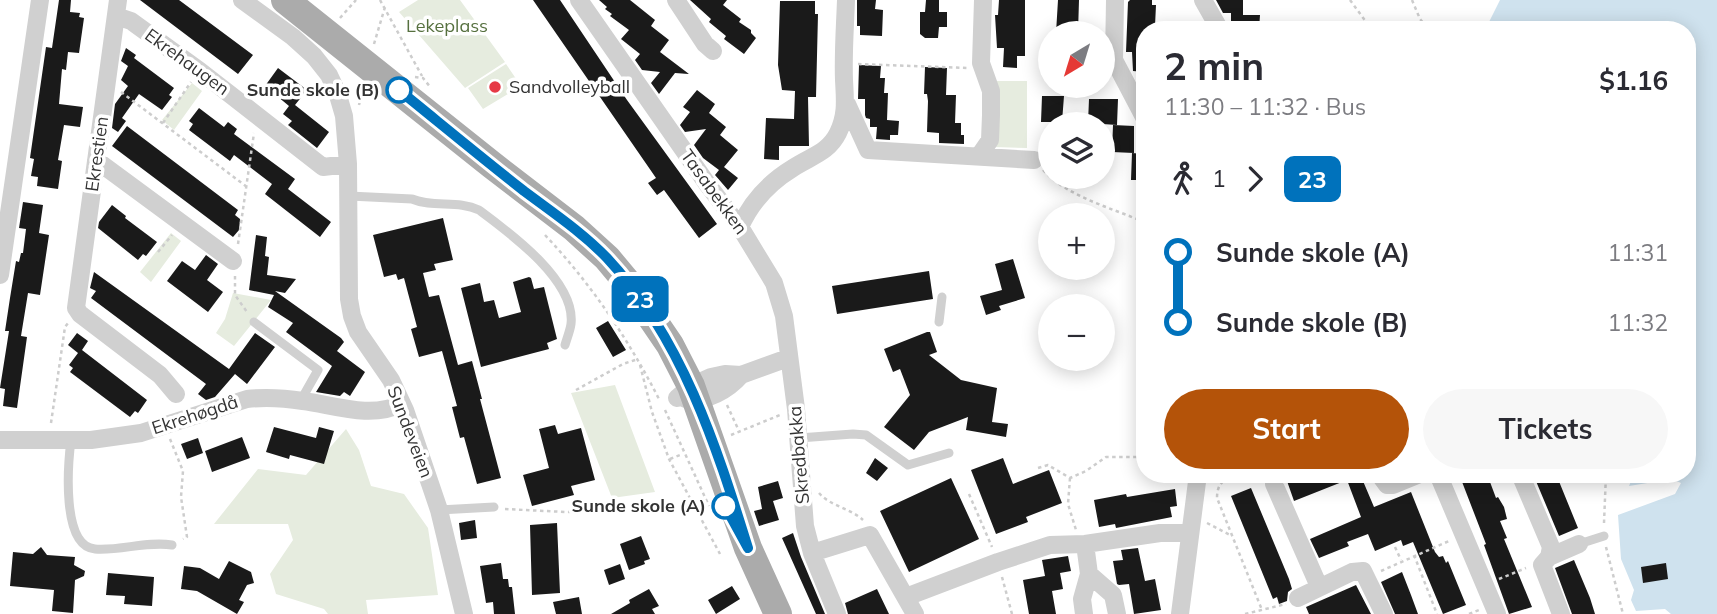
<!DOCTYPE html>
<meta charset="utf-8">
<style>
:root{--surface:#fff;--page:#f7f7f7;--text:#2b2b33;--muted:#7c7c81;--accent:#b45309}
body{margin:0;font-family:Mulish,sans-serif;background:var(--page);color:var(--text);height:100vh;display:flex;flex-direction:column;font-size:26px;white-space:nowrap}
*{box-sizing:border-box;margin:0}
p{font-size:23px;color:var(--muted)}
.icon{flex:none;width:38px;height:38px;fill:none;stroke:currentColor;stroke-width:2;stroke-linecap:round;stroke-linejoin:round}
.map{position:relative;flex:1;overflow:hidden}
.side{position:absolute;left:1136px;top:21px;width:560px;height:462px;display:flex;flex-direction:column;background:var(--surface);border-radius:28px;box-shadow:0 4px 18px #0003}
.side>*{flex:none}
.badge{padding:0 14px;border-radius:10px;font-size:24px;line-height:46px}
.needle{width:46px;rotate:218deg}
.fabs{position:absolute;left:1038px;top:21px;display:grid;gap:14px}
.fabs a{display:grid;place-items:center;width:77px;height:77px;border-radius:50%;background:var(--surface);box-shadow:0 4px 18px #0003;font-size:35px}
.map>.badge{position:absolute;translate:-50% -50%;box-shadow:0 0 0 4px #fff}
.legs{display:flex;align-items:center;gap:10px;height:77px;padding:0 28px;font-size:23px}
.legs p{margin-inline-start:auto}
.overview{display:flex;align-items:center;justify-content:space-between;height:119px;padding:0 28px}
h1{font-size:38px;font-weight:700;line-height:52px}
.button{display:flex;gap:14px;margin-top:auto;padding:14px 28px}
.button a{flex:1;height:80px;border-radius:42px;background:var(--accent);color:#fff;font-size:28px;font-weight:700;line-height:80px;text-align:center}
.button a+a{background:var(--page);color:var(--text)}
ul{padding:0 28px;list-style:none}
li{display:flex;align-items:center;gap:24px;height:70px;font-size:26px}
li i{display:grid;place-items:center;width:10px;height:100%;margin:0 9px;background:currentColor}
li i::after{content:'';width:18px;height:18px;margin:-9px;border:5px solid;border-radius:50%;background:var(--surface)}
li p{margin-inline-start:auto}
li:first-child i{background:linear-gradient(#0000 50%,currentColor 0)}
li:last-child i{background:linear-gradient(currentColor 50%,#0000 0)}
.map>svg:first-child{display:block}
.green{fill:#e6ecdf}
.water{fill:#cfe2ee}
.building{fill:#1a1a1a}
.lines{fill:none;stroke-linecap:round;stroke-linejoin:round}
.path{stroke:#cdcdcd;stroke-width:2.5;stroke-dasharray:3.5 3.5;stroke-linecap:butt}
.service{stroke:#d0d0d0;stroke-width:9}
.minor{stroke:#d0d0d0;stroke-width:18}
.primary{stroke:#ababab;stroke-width:28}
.line-1-casing{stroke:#fff;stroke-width:16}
.line-1{stroke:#0072bc;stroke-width:10}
.poi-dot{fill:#e63946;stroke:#fff;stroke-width:2.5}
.stop-1-dot{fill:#fff;stroke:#0072bc;stroke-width:3.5}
.labels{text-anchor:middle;stroke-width:7;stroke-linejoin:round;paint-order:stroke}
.park-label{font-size:18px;fill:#56703f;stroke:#fff}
.street-label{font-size:18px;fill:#333;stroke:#fff}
.poi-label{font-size:18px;fill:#333;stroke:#fff;text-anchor:start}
.stop-label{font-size:18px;font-weight:bold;fill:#333;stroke:#fff;text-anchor:end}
</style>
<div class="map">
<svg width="1717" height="614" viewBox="0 0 1717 614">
<rect width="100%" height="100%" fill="#fff"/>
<path class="green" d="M418,0h42l45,62 -40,26 -66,-76z
M506,64l15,22 -38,23 -15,-21z
M996,81h31v67l-33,-1z
M192,83l10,8 -28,39 -12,-10z
M171,233l10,8 -30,41 -11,-10z
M233,293l38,7 -37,46 -18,-13 9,-14z
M615,385l40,107 -43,6 -41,-105z
M346,429l13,21 12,36 33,8 24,34 10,67 -72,5 2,14h-40l-4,-5 -48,-15 -6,-20 23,-34 -5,-16h-74l44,-55 48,6z"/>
<path class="water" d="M1500,0h217v614h-46l-6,-5 -29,2 -5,-11 3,-10 -13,-31 -3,-44 57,-21 6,-11 -9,-4 -43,7 5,-12h53v-444h-197l-1,-8z"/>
<path class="building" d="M59,0h12l-1,12 10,1 -1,4 5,1 -5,35 -11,-1 -2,18 -4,-1 -3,35 24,3 -3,20 -16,-2 -6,35 4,1 -4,28 -21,-3 1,-9 -7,-1 3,-17 -4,-1 16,-111 6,1z
M140,0h39l74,55 -15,19z
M533,0h27l67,100 90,124 -18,14 -35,-48 -7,5 -9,-12 8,-5z
M599,0h31l25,20 -4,6 18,14 -9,12 29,22 -14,-1 -16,21 -8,-11 9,-11 -18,-2 -7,-10 5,-6 -19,-15 8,-9 -15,-11 -4,-3 2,-2 -7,-5 2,-2z
M690,0h37l-4,5 18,14 -2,3 12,8v3l5,5 -12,16 -20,-15 2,-3 -17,-14 2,-3z
M857,0h19l-1,9 8,1 -1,26 -22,-1v-9h-3z
M926,0h13v12h8v15h-8l-1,11h-13l-5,-4v-22h5z
M999,0h26v56h-8v12l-14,-1 1,-19h-7l-2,-33h3z
M1058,0h21l-1,33h-22z
M1130,0h22v5h4l-1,21h-4v4h-7v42l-11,-1 -1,-19h-6l2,-50z
M1216,0h27v15h17l-1,15h-21v-9h-7v-8h-8z
M780,1h35v13h3l-2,83h-8l1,49h-30v14l-15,-1 2,-41 28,1 1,-28 -13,-1 -4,-25z
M126,48l10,7 -2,3 40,30 -5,7 3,2 -10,13 -23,-16 -17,24 4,3 -8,11 -6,-4 3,-24 13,-18 -7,-6 7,-14 -7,-5z
M859,65l22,1 -1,12h5l-1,15h4l-1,27 12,1 -1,14h-8v5l-14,-1 1,-12h-7v-8l-4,-1 -1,-3v-16h-7z
M925,67l22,1 -1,27h10l-1,28h6v12h3v9l-25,-1v-10l-12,-1 1,-31 -1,-7h-3z
M278,68l29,22 -12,15 34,27 -12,16 -29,-23 4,-4 -9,-7 6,-8 -24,-20z
M697,90l18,14 -6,9 17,14 -6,8 18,15 -14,17 14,11 -10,12 -13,-15 4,-5 -16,-12 -9,-13 12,-16 -21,3 -5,-7 10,-13 -7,-5z
M1042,96h22l-2,26h-21z
M1089,99h29l-1,26 -29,-2z
M199,108l25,19 4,-5 9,7 -3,5 61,45 -7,10 43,33 -11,15 -55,-43 7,-10 -38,-29 -4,6 -41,-31 4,-6 -4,-3z
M1113,125l21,1v27l-22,-1z
M127,126l111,84 -3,5 5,4 -1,11 -6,7 -121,-91z
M1132,153l12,1v26h-13z
M23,202l20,3 -4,28 10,2 -9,60 -12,-2 -7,43 6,1 -10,71 -14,-2 2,-17 -5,-1 9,-57h-4l5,-33 6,-37 3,1 2,-9h2l3,-24 -7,-1z
M112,205l14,11 -1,2 32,24 -11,14 -3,-2 -5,6 -40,-32 1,-6z
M443,218l10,42 -19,4 2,6 -13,3 6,24 10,-2 19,70 14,-4 10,38h-2l21,79 -24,6 -13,-47 -4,1 -8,-31 5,-1 -15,-55 -23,6 -8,-28 6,-2 -13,-49 -6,2 -2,-6 -12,3 -11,-42z
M256,235l11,2 -2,19 4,1 -2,18 29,4 -11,14 -10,-2 66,47 3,4 -7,9 28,21 -15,24 -6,-4 -4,4 -24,-4 16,-26 -46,-34 7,-9 -25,-16 6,-12 -25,-5z
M206,255l12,9 -11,16 16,12 -15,20 -41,-31 15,-20 13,9z
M1013,259l12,39 -26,8 2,4 -15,5 -6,-19 22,-6 -7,-26z
M929,271l4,28 -96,15 -5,-28z
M94,272l135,97 26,-36 20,14 -28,37 -12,-10 -20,23 -9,3 -8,-6 8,-10 -115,-86 5,-7 -6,-3z
M529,277l2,1 3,11 10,-2 13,52 -10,4 2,6 -68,18 -20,-79 19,-5 4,19 10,-2 5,18 22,-6 -8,-30z
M608,321l18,29 -13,7 -17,-29z
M927,332h3l7,20 -8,3 32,25 36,8 -5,34 16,2 -2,13 -40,-7 2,-13 -39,15 -15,18 -30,-23 26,-32 -10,-26 -7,3 -9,-23z
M77,333l11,8 -6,9 65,50 -9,13 -3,-2 -5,6 -60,-45 3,-4 -4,-3 9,-12 -10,-8z
M555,425l3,9 23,-6 14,52 -24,6 3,9 -42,11 -9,-31 26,-7 -10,-39z
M274,427l42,11 3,-11 15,4 -10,33 -34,-9 -1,4 -23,-7z
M242,437l8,21 -38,14 -7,-21z
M198,438l5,15 -16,6 -6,-15z
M875,458l13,10 -11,13 -11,-8z
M1003,458l10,26 36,-14 13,33 -36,14 2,5 -32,12 -25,-64z
M1303,474h57l14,33 37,-15 24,60 4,5 4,-1 3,7 2,-2 18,44 -23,9 -30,-72 -10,4 -2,-6 -26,11 -7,-17 -21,8 2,4 -30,12 -9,-19 51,-22 -14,-37 -53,21 -7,-20z
M1459,474h28l9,24 2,-1 6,10 3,12 -7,2 7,17 -3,1 28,68 -23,7 -25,-69 2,-1z
M1533,474h23l22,54 -19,8z
M951,478l28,61 -70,33 -29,-61z
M778,481l5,17 -10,3 6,19 -20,6 -5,-15 8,-2 -4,-22z
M1251,488l38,91 3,10 -4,3 -1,9 -8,3 -2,-7 -4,2 -42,-103z
M1175,489l2,17 -7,1 2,10 -56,11 -1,-4 -16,3 -5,-27 32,-6 1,3z
M475,520l2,18 -16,2 -2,-17z
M557,523l3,70 -28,2 -2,-70z
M793,533l8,24 24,57h-9l-34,-76z
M641,536l9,23 -6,2 1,3 -16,6 -9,-26z
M41,547l6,8 28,2 -1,8 11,6 -1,5 -9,4 -2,33 -21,-2 2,-21 -44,-4 3,-34 20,2z
M1138,548l7,33 10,-2 6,31 -27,4 -5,-30 -10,1 -2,-1 -4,-23 10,-1 -2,-10z
M1068,556l3,15 -11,2 3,16 -11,2 4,23h-27l-6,-34 22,-4 -3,-16z
M1574,560l16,38 5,16h-23l-17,-46z
M229,561l22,11 3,11 -7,2 -8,15 5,2 -7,12 -40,-23 -16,-2 3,-23 16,2 19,11z
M501,563l2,16h5l1,8h3l3,27h-21l-1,-12 -7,1 -6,-37z
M1666,563l2,16 -25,4 -2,-16z
M620,564l5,15 -16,6 -5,-15z
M1402,572l9,23 7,19h-23l-14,-32z
M108,573l46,4 -2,29 -28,-2 1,-8 -19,-1z
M1356,585l15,29h-62l-3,-7z
M732,586l8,13 -24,15 -8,-14z
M649,589l10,17 -7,3 3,5h-44l19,-11 -1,-3z
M877,589l12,25h-41l-3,-11z
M579,597l3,17h-26l-3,-12z"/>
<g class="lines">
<path class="path" d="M380,0l42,76
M1350,0l22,30
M1412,0l8,19 9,11
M340,18l16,-18
M374,44l11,-37
M858,64l109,4
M415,77l8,1 8,10
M121,92l126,95
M362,92l12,8
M359,105l4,-17
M163,123l28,-41
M1043,170c25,27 69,38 101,52
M545,235c47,50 84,105 115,166
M238,244l16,-111
M158,252l14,-17
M235,276v19l12,17
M640,365l12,47 17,47 51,95
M576,390l47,-26 15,-5
M727,405l12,26
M665,410l44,96
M51,423l14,-96 3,-4
M731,435l49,-20
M170,439l13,32 -2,26 6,40 -4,2
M670,459l10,-4
M1038,468l10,-3 22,13 16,-7 20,-14h38
M1235,474c-12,6 -18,10 -18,24l45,112
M1070,478l-2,26 8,26
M819,493c11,13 31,15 44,27
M969,494l23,53
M505,509l60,3 129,-3
M1207,523l25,13
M1604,523l2,-49
M1395,547l6,13
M1606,547l17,67
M1414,555l23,59
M1381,571l68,-30
M1002,577l10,37
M1499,579l27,-11
M1245,614l41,-10
M1469,614l10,-4"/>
<path class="service" d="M349,196l63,3c21,9 46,1 67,11 31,23 97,71 92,114 -1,7 -4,14 -6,21
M254,322l64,48 -17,30
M939,322l3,-25
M799,438l54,-4 13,1 42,30 41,-12
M71,440c-3,24 -10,106 24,109 25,2 52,-8 77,-4
M439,510l55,-3
M1579,544l25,-8"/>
<path class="minor" d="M118,0l-42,308 4,6 80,61 16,19
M242,0l51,37 21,19 15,19 8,17 7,24 4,48 1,135 3,17 6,16 33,48 14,30 34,100 25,104
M579,0l129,185 32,42 34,56 10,33 12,93 9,117 7,27 25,61
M676,0l29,44 8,7
M1115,0l-1,60 30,57
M1203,0l17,30
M116,16l15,5 69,50 123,96 25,-3
M847,104l21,46 166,10
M979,156l11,-16 1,-25v-24l-10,-28 2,-63
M96,160l137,101
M740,227c11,-25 30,-45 53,-59 18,-12 35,-15 45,-35 9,-19 7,-33 6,-53 -1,-26 1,-53 2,-80
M0,275l40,-275
M677,398l14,-12 20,-9 14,-3 16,1 47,-17
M686,399c21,3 42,-9 55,-24
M0,440h91l50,-7 106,-34c18,-2 37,-1 56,2 31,4 68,18 98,3
M1276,474l-2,10 43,98 6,3
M1379,474l8,11h6l27,-11
M1438,474l59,140
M1520,474l31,73 -2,10
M812,553l58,-18 45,79
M1089,574l24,21 4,19
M906,597l92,-35 52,-17 35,-1 75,-11h29
M1298,598l54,-26 11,-1 21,43
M1084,614l-2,-15 7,-25 -4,-30
M1180,614l18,-140
M1561,614l-19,-49 7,-8 30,-13"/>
<path class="primary" d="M285,0l207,165 82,63 33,30 20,24 43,63 21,41 57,162 30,66"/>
</g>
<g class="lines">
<defs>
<path id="line-1" d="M399,90c42,34 83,68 125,101 28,21 58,41 83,67 75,80 109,187 141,290l-23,-42"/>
</defs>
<use href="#line-1" class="line-1-casing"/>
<use href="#line-1" class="line-1"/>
</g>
<circle class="poi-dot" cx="495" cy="87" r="7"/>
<g class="stop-1-dot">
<circle cx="399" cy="90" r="12"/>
<circle cx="725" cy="506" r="12"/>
</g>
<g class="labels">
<g class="park-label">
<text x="447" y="32">Lekeplass</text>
</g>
<g class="street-label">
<text transform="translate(187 62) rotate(36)" y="6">Ekrehaugen</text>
<text transform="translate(97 154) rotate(-82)" y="6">Ekrestien</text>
<text transform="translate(714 192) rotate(54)" y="6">Tasabekken</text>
<text transform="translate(195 415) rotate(-18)" y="6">Ekrehøgdå</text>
<text transform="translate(410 432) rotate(69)" y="6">Sundeveien</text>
<text transform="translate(799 455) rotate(-95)" y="6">Skredbakka</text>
</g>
<g class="poi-label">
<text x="509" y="93">Sandvolleyball</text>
</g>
<g class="stop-label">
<text x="380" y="96">Sunde skole (B)</text>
<text x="706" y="512">Sunde skole (A)</text>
</g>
</g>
</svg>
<div class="fabs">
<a><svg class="needle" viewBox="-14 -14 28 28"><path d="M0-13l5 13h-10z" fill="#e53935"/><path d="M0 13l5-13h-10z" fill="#7c7c81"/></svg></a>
<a><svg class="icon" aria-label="layers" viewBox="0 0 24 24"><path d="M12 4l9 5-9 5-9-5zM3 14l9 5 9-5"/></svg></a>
<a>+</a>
<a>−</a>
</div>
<b class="badge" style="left:640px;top:299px;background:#0072bc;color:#fff">23</b>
<section class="side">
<div class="overview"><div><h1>2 min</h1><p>11:30 – 11:32 · Bus</p></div><b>$1.16</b></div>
<div class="legs"><svg class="icon" aria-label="walk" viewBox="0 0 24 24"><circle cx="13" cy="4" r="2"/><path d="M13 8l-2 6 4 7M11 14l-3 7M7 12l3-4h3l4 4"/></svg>1<svg class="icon" aria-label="forward" viewBox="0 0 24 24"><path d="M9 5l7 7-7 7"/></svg><b class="badge" style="background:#0072bc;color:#fff">23</b></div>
<ul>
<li><i style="color:#0072bc"></i><b>Sunde skole (A)</b><p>11:31</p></li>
<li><i style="color:#0072bc"></i><b>Sunde skole (B)</b><p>11:32</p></li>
</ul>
<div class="button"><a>Start</a><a>Tickets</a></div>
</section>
</div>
